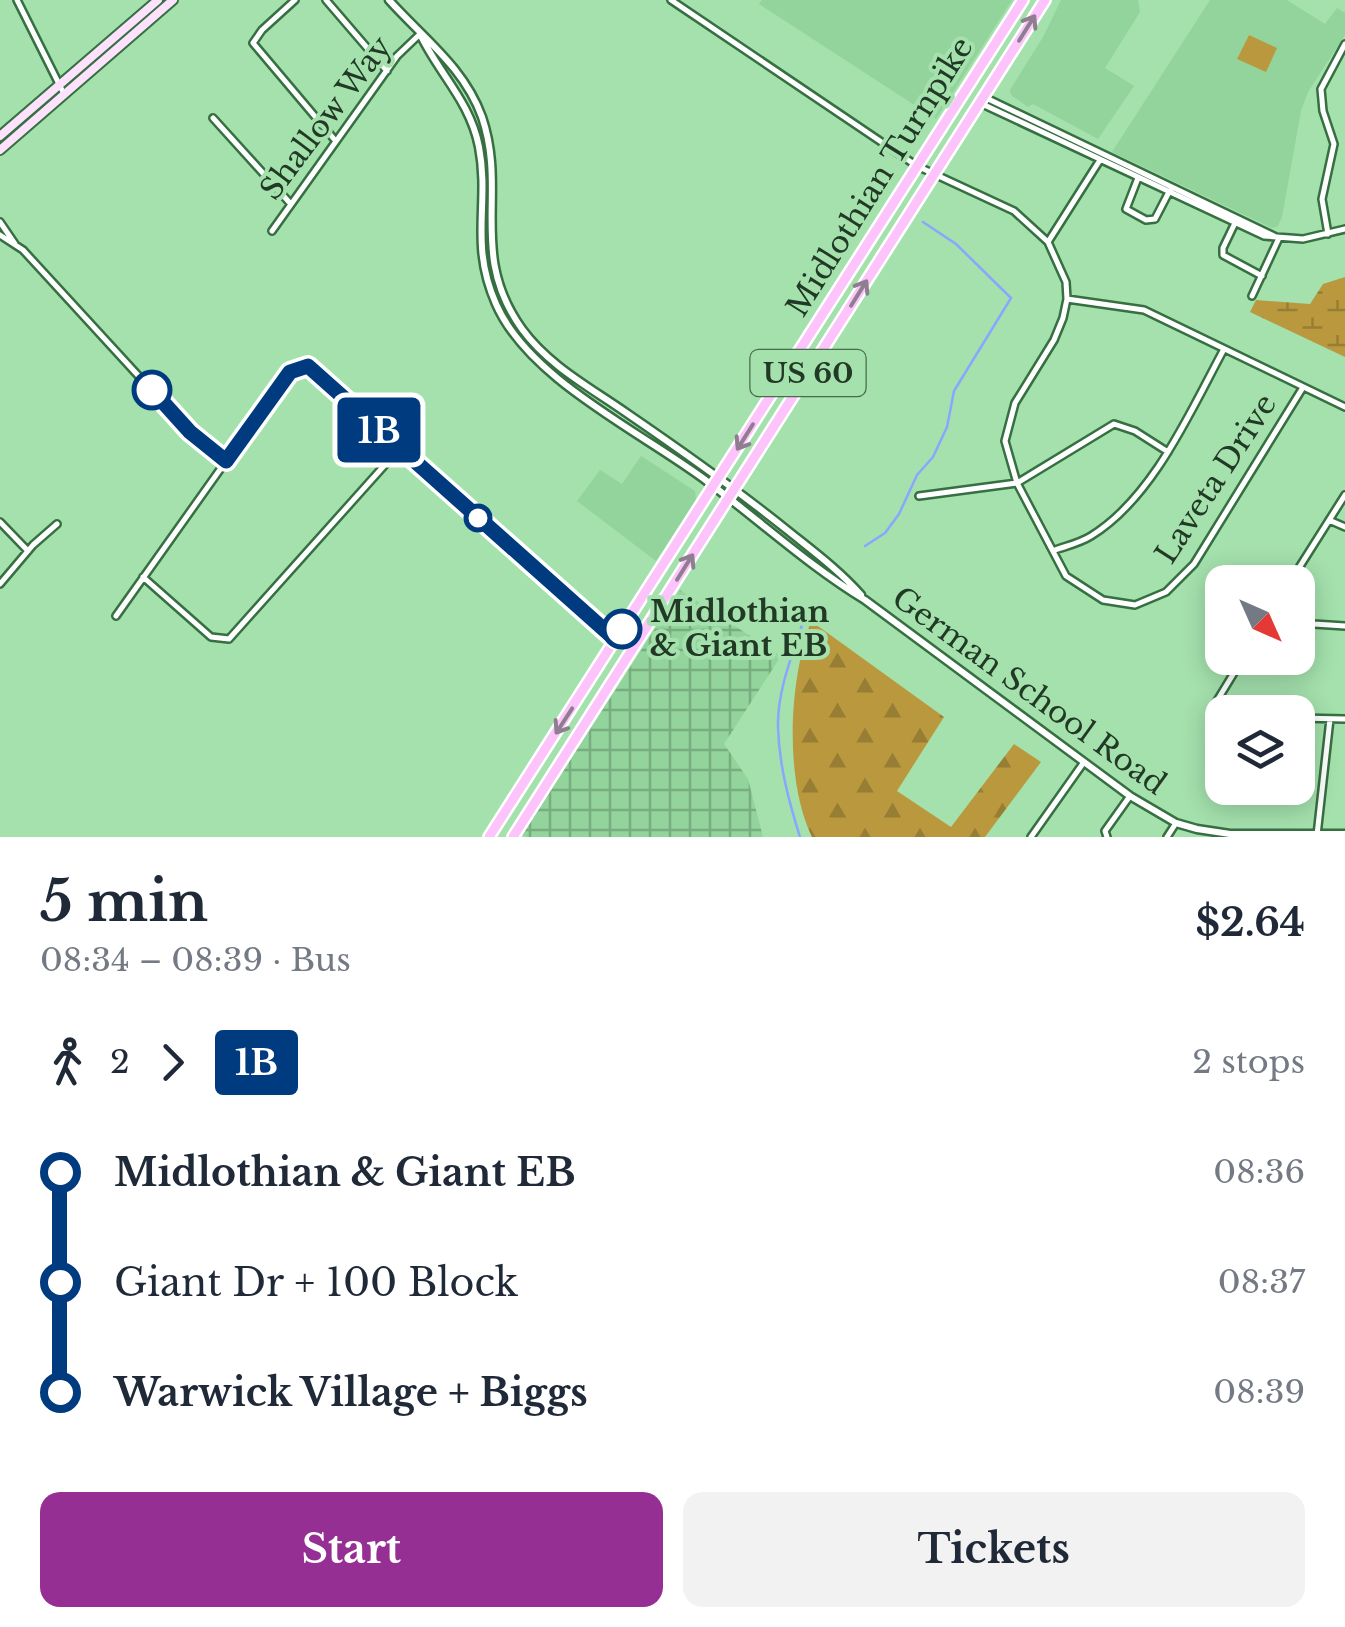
<!DOCTYPE html>
<meta charset="utf-8">
<style>
:root{--surface:#fff;--page:#f2f2f3;--text:#1f2937;--muted:#747a83;--accent:#962f94}
body{margin:0;font-family:"Libre Baskerville",serif;background:var(--page);color:var(--text);height:100vh;display:flex;flex-direction:column;font-size:38px;white-space:nowrap}
*{box-sizing:border-box;margin:0}
p{font-size:32px;color:var(--muted)}
.icon{flex:none;width:55px;height:55px;fill:none;stroke:currentColor;stroke-width:2;stroke-linecap:round;stroke-linejoin:round}
.map{position:relative;height:837px;overflow:hidden}
.side{display:flex;flex-direction:column;background:var(--surface);flex:1}
.side>*{flex:none}
.badge{padding:0 20px;border-radius:8px;font-size:35px;line-height:65px}
.needle{width:65px;rotate:135deg}
.tools{position:absolute;left:1205px;top:565px;display:grid;gap:20px}
.tools a{display:grid;place-items:center;width:110px;height:110px;border-radius:20px;background:var(--surface);box-shadow:0 5px 25px #0003;font-size:50px}
.map>.badge{position:absolute;translate:-50% -50%;box-shadow:0 0 0 5px #fff}
.legs{display:flex;align-items:center;gap:15px;height:110px;padding:0 40px;font-size:32px}
.legs p{margin-inline-start:auto}
.headline{display:flex;align-items:center;justify-content:space-between;height:170px;padding:0 40px}
h1{font-size:55px;font-weight:800;line-height:75px}
.primary-button{display:flex;gap:20px;margin-top:auto;padding:20px 40px}
.primary-button a{flex:1;height:115px;border-radius:20px;background:var(--accent);color:#fff;font-size:40px;font-weight:800;line-height:115px;text-align:center}
.primary-button a+a{background:var(--page);color:var(--text)}
ul{padding:0 40px;list-style:none}
li{display:flex;align-items:center;gap:35px;height:110px;font-size:38px}
li i{display:grid;place-items:center;width:15px;height:100%;margin:0 12px;background:currentColor}
li i::after{content:'';width:25px;height:25px;margin:-12px;border:8px solid;border-radius:50%;background:var(--surface)}
li p{margin-inline-start:auto}
li:first-child i{background:linear-gradient(#0000 50%,currentColor 0)}
li:last-child i{background:linear-gradient(currentColor 50%,#0000 0)}
.map>svg:first-child{display:block}
.built{fill:#92d49c}
.industrial{fill:url(#industrial-grid)}
.grass{fill:#ba993e}
.forest{fill:url(#forest-firs)}
.wetland{fill:url(#wetland-marsh)}
.lines{fill:none;stroke-linecap:round;stroke-linejoin:round}
.stream{stroke:#89a7fe;stroke-width:2.5}
.minor-casing{stroke:#366f41;stroke-width:10}
.tertiary-casing{stroke:#366f41;stroke-width:11}
.secondary-casing{stroke:#366f41;stroke-width:12}
.primary-casing{stroke:#fff;stroke-width:14}
.minor{stroke:#fff;stroke-width:5}
.tertiary{stroke:#fff;stroke-width:6}
.secondary{stroke:#fee1fd;stroke-width:8}
.primary{stroke:#fdc4fb;stroke-width:9}
.oneway{stroke:#8f7e90}
.line-1-casing{stroke:#fff;stroke-width:22}
.line-1{stroke:#003b80;stroke-width:15}
.stop-1-dot{fill:#fff;stroke:#003b80;stroke-width:5}
.labels{text-anchor:middle;stroke-width:8;stroke-linejoin:round;paint-order:stroke}
.shield{fill:#a4e1ad;stroke:#486b4e;stroke-width:2.5}
.shield-label{font-size:28px;font-weight:bold;fill:#213925}
.street-label{font-size:30px;fill:#213925;stroke:#a4e1ad}
.stop-label{font-size:30px;font-weight:bold;fill:#213925;stroke:#a4e1ad;text-anchor:start}
</style>
<div class="map">
<svg width="1345" height="837" viewBox="0 0 1345 837">
<defs>
<pattern id="industrial-grid" width="8" height="8" patternUnits="userSpaceOnUse" patternTransform="scale(2.5)"><rect width="8" height="8" fill="#92d49c"/><path d="M0 4h8M4 0v8" fill="none" stroke="#77ad7f"/></pattern>
<pattern id="forest-firs" width="22" height="20" patternUnits="userSpaceOnUse" patternTransform="scale(2.5)"><rect width="22" height="20" fill="#ba993e"/><path d="M5 1l3.5 6h-7zM16 11l3.5 6h-7z" fill="#977e34"/></pattern>
<pattern id="wetland-marsh" width="20" height="14" patternUnits="userSpaceOnUse" patternTransform="scale(2.5)"><rect width="20" height="14" fill="#ba993e"/><path d="M1 5h8M5 5V1M11 12h8M15 12V8" fill="none" stroke="#977e34"/></pattern>
</defs>
<rect width="100%" height="100%" fill="#a4e1ad"/>
<path class="built" d="M762,0h250l-76,119 -177,-115z
M1061,0h77l2,12 -35,56 29,18 -36,53 -65,-35 -5,3 -17,-12 -1,-5 33,-53z
M1210,0h77l38,24 12,-16 8,5v22l-37,57 -7,19 -19,106 -4,9 -6,2 -160,-76z
M641,456l54,35 1,9 -40,61 -79,-60 23,-31 22,14z"/>
<path class="industrial" d="M680,590l101,66 -57,88 24,35 15,58h-237l-4,-2z"/>
<path class="grass" d="M1249,35l28,13 -11,24 -29,-13z"/>
<path class="forest" d="M811,621l133,96 -47,74 54,36 63,-83 27,18 -56,75h-173c-28,-58 -23,-156 -1,-216z"/>
<path class="wetland" d="M1345,277v80l-95,-45 6,-12 54,4 13,-20z"/>
<g class="lines">
<path class="stream" d="M865,546l20,-13 14,-19 18,-39 16,-18 14,-30 7,-36 57,-93 -55,-54 -33,-22
M800,837c-11,-35 -21,-72 -22,-110 -1,-36 15,-74 26,-108"/>
<defs>
<path id="minor" d="M17,0l47,94
M295,0l-33,30 -9,13 81,96
M326,0l61,71
M671,0l246,166 97,45 34,31 18,40 1,17 -4,19 -9,22 -39,63 -10,38 12,42 49,93 37,24 32,5 31,-13 28,-28 108,-175
M984,97l292,140
M980,103l284,133 39,3 42,-10
M213,118l76,84
M1138,178l-12,31 20,11 9,-1 15,-29
M0,222l15,22
M1235,223l-12,25v7l39,21
M272,231l125,-175 23,-22
M1328,234l-6,-35 12,-55 -11,-33 -2,-22 24,-45
M0,235l23,15 167,182 35,29
M1048,242l52,-82
M1252,296l27,-58
M1067,299l77,11 201,97
M919,496l98,-13 97,-59 21,7 33,21
M1329,520l16,7
M0,522l28,29
M1055,550c11,-4 25,-7 36,-14 62,-38 99,-124 133,-187
M143,577l68,60 18,2 171,-191
M1290,582l55,-87
M0,584l33,-39 24,-21
M116,616l174,-245 12,-5 11,3 296,265 23,15
M1298,617l16,7 31,2
M1234,712l-19,-8 28,-46
M1298,718l47,1
M1317,835l13,-116
M1031,837l53,-75
M1107,837l-2,-6 25,-35
M1167,837l9,-14"/>
<path id="tertiary" d="M389,0c34,38 75,67 93,117 26,76 -14,137 40,212 27,37 69,59 106,85 54,37 108,75 159,116 26,21 52,40 74,65
M420,34c19,40 50,67 59,113 11,57 -10,96 17,157 33,76 146,128 212,178 52,39 101,84 157,118l265,196 46,27 21,6 33,5h115"/>
<path id="secondary" d="M0,136l158,-136
M0,150l173,-150"/>
<path id="primary" d="M489,837l534,-837
M513,837l532,-837"/>
</defs>
<use href="#minor" class="minor-casing"/>
<use href="#tertiary" class="tertiary-casing"/>
<use href="#secondary" class="secondary-casing"/>
<use href="#primary" class="primary-casing"/>
<use href="#minor" class="minor"/>
<use href="#tertiary" class="tertiary"/>
<use href="#secondary" class="secondary"/>
<use href="#primary" class="primary"/>
</g>
<defs><path id="oneway-shaft" d="M-6 0H5M1.5-3L5.5 0L1.5 3" fill="none" stroke-width="1.6" stroke-linecap="round" stroke-linejoin="round" transform="scale(2.5)"/></defs>
<g class="oneway">
<use href="#oneway-shaft" transform="translate(1027 28) rotate(-58)"/>
<use href="#oneway-shaft" transform="translate(859 293) rotate(-58)"/>
<use href="#oneway-shaft" transform="translate(745 437) rotate(122)"/>
<use href="#oneway-shaft" transform="translate(685 567) rotate(-58)"/>
<use href="#oneway-shaft" transform="translate(564 721) rotate(123)"/>
</g>
<g class="lines">
<defs>
<path id="line-1" d="M152,390l38,42 36,29 64,-89 18,-6 301,268 7,5 6,-10"/>
</defs>
<use href="#line-1" class="line-1-casing"/>
<use href="#line-1" class="line-1"/>
</g>
<g class="stop-1-dot">
<circle cx="152" cy="390" r="18"/>
<circle cx="478" cy="518" r="12"/>
<circle cx="622" cy="629" r="18"/>
</g>
<g class="labels">
<rect class="shield" x="750.5" y="350" width="115" height="46" rx="8"/>
<g class="shield-label">
<text x="808" y="383">US 60</text>
</g>
<g class="street-label">
<text transform="translate(326 118) rotate(-53)" y="10">Shallow Way</text>
<text transform="translate(880 177) rotate(-58)" y="10">Midlothian Turnpike</text>
<text transform="translate(1216 479) rotate(-57)" y="10">Laveta Drive</text>
<text transform="translate(1029 691) rotate(36)" y="10">German School Road</text>
</g>
<g class="stop-label">
<text x="650" y="622">Midlothian<tspan x="650" dy="34">&amp; Giant EB</tspan></text>
</g>
</g>
</svg>
<div class="tools">
<a><svg class="needle" viewBox="-14 -14 28 28"><path d="M0-13l5 13h-10z" fill="#e53935"/><path d="M0 13l5-13h-10z" fill="#747a83"/></svg></a>
<a><svg class="icon" aria-label="layers" viewBox="0 0 24 24"><path d="M12 4l9 5-9 5-9-5zM3 14l9 5 9-5"/></svg></a>
</div>
<b class="badge" style="left:379px;top:430px;background:#003b80;color:#fff">1B</b>
</div>
<section class="side">
<div class="headline"><div><h1>5 min</h1><p>08:34 – 08:39 · Bus</p></div><b>$2.64</b></div>
<div class="legs"><svg class="icon" aria-label="walk" viewBox="0 0 24 24"><circle cx="13" cy="4" r="2"/><path d="M13 8l-2 6 4 7M11 14l-3 7M7 12l3-4h3l4 4"/></svg>2<svg class="icon" aria-label="forward" viewBox="0 0 24 24"><path d="M9 5l7 7-7 7"/></svg><b class="badge" style="background:#003b80;color:#fff">1B</b><p>2 stops</p></div>
<ul>
<li><i style="color:#003b80"></i><b>Midlothian &amp; Giant EB</b><p>08:36</p></li>
<li><i style="color:#003b80"></i><span>Giant Dr + 100 Block</span><p>08:37</p></li>
<li><i style="color:#003b80"></i><b>Warwick Village + Biggs</b><p>08:39</p></li>
</ul>
<div class="primary-button"><a>Start</a><a>Tickets</a></div>
</section>
